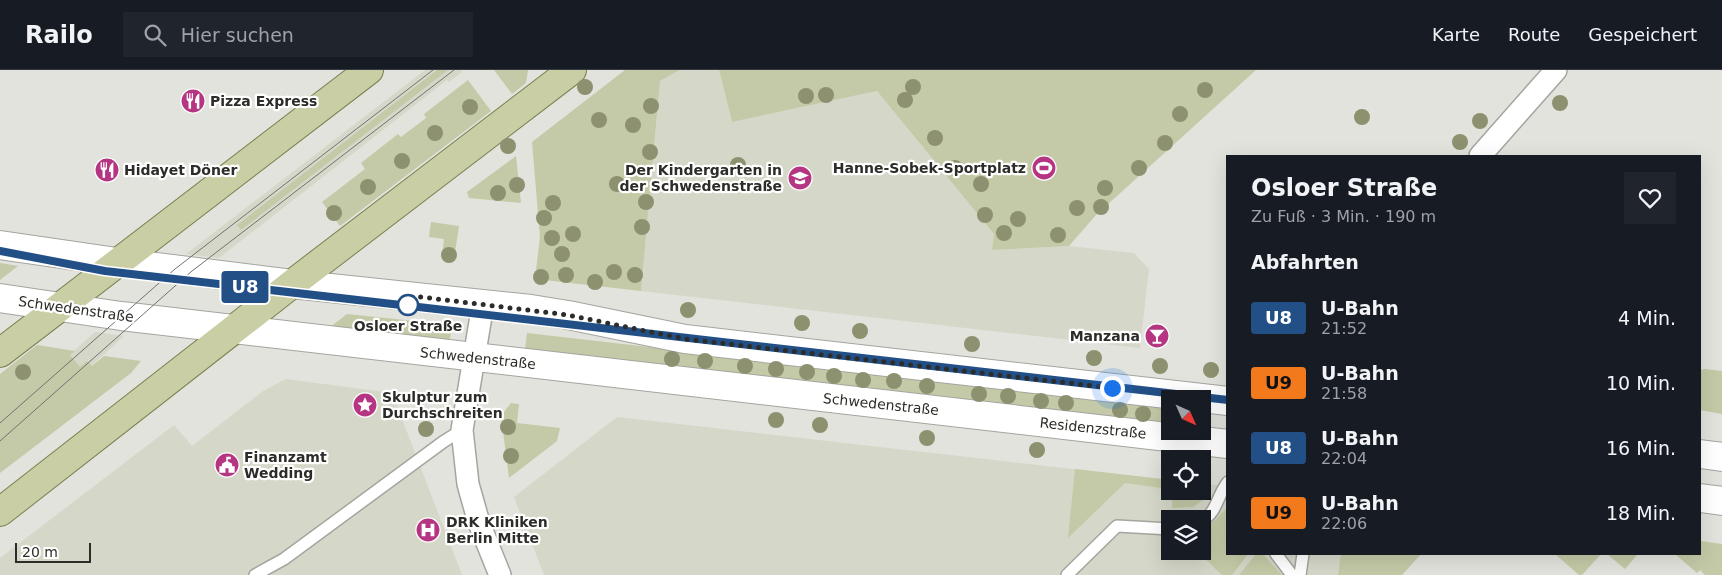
<!DOCTYPE html>
<html lang="de">
<meta charset="utf-8">
<style>
:root{--surface:#171b24;--page:#20242c;--text:#f1f3f6;--muted:#9ea1a6;--line:#363941}
body{margin:0;font-family:"DejaVu Sans",sans-serif;background:var(--page);color:var(--text);height:100vh;display:flex;flex-direction:column;font-size:19px;white-space:nowrap}
*{box-sizing:border-box;margin:0}
p{font-size:16px;color:var(--muted)}
.icon{flex:none;width:28px;height:28px;fill:none;stroke:currentColor;stroke-width:2;stroke-linecap:round;stroke-linejoin:round}
.map{position:relative;flex:1;overflow:hidden}
.panel{position:absolute;left:1226px;top:85px;width:475px;height:400px;display:flex;flex-direction:column;background:var(--surface);border-radius:0px;box-shadow:0 5px 20px #0002}
.panel>*{flex:none}
.badge{padding:0 10px;border-radius:4px;font-size:18px;line-height:32px}
.needle{width:32px;rotate:135deg}
.fabs{position:absolute;left:1161px;top:320px;display:grid;gap:10px}
.fabs a{display:grid;place-items:center;width:50px;height:50px;border-radius:0px;background:var(--surface);box-shadow:0 5px 20px #0002;font-size:25px}
.scale{position:absolute;left:15px;bottom:12px;width:76px;box-sizing:border-box;padding-left:5px;border:2px solid #2c2c2a;border-top:0;font-size:14px;line-height:18px;white-space:nowrap;color:#2c2c2a;-webkit-text-stroke:4px #fffffe;paint-order:stroke}
.you{position:absolute;width:25px;height:25px;margin:-12px;border:4px solid #fff;border-radius:50%;background:#1a73e8;box-shadow:0 0 0 8px #1a73e833}
.map>.badge{position:absolute;translate:-50% -50%;box-shadow:0 0 0 2px #fff}
h2{padding:0 25px;font-size:19px;line-height:45px}
.round{display:grid;place-items:center;flex:none;width:52px;height:52px;border-radius:0px;background:var(--page)}
.summary{display:flex;align-items:center;justify-content:space-between;height:85px;padding:0 25px}
h1{font-size:24px;font-weight:700;line-height:38px}
ul{padding:0;list-style:none}
li{display:flex;align-items:center;gap:15px;height:65px;padding:0 25px}
li div{flex:1}
li b{display:block;font-size:19px}
li em{font-style:normal}
li .badge{min-width:55px;font-weight:700;text-align:center}
header{display:flex;align-items:center;gap:30px;box-sizing:border-box;height:70px;padding:0 25px;background:var(--surface);border-bottom:1px solid var(--line)}
header strong{font-size:24px}
nav{display:flex;gap:28px;margin-inline-start:auto;font-size:18px}
.search{width:350px;height:45px;background:var(--page);display:flex;align-items:center;gap:12px;box-sizing:border-box;padding:0 18px;border-radius:0px;color:var(--muted);font-size:19px}
.map>svg:first-child{display:block}
.built{fill:#d5d8c9;fill-rule:evenodd}
.green{fill:#c4caa7}
.lines{fill:none;stroke-linecap:round;stroke-linejoin:round}
.service-casing{stroke:#a4a59f;stroke-width:14}
.minor-casing{stroke:#a4a59f;stroke-width:24}
.secondary-casing{stroke:#a4a59f;stroke-width:30}
.primary-casing{stroke:#7b8052;stroke-width:30}
.service{stroke:#fff;stroke-width:11}
.minor{stroke:#fff;stroke-width:21}
.secondary{stroke:#fff;stroke-width:28}
.primary{stroke:#cacea4;stroke-width:28}
.tram{stroke:#71726e;stroke-width:1}
.tree{fill:#8d916f}
.line-casing{stroke:#fff;stroke-width:11}
.line{stroke:#224f86;stroke-width:8}
.walk{stroke:#2c2c2a;stroke-width:5;stroke-dasharray:0 9}
.stop-dot{fill:#fff;stroke:#224f86;stroke-width:2.5}
.labels{text-anchor:middle;stroke-width:4.5;stroke-linejoin:round;paint-order:stroke}
.poi-label{font-size:14px;font-weight:bold;fill:#2c2c2a;stroke:#fffffe;text-anchor:start}
.street-label{font-size:14px;fill:#2c2c2a;stroke:#fffffe}
.stop-label{font-size:14px;font-weight:bold;fill:#2c2c2a;stroke:#fffffe}
</style>
<header>
<strong>Railo</strong>
<div class="search"><svg class="icon" aria-label="search" viewBox="0 0 24 24"><circle cx="10" cy="10" r="6"/><path d="M15 15l6 6"/></svg>Hier suchen</div>
<nav><a>Karte</a><a>Route</a><a>Gespeichert</a></nav>
</header>
<div class="map">
<svg width="1722" height="505" viewBox="0 0 1722 505">
<rect width="100%" height="100%" fill="#e1e3dc"/>
<path class="built" d="M425,0h36l1,2 -13,10 -2,-2 -228,178 -33,-4z
M680,0h39l13,52 145,-31 117,143 -2,16 77,-4 65,7 15,16 -9,79 -499,-57 19,-210z
M95,262l29,4 -83,76 -18,-15z
M286,309l106,14 70,182h-462v-17l174,-133 18,21 71,-55z
M617,347l553,63v11h32l1,-7 24,2 1,68h193l-19,21h-858l-30,-78zM1170,449h32v32h-32z"/>
<path class="green" d="M437,0h11l-207,160 -4,-5z
M494,0h34l-2,13 -14,11z
M625,0h55l-20,11 -19,210 -106,-12 5,-42 -8,-95z
M719,0h537l-160,145 -27,31 -77,4 2,-16 -117,-143 -145,31z
M468,10l23,31 -151,115 -18,-24 43,-33 -4,-6 37,-29 3,3 25,-19 -2,-4z
M516,86l5,47 -52,-5 -2,-6z
M431,152l28,4 -5,33 -12,-2 2,-18 -15,-2z
M0,193l18,3 -18,14z
M347,244l96,10c6,4 10,10 6,16l-120,-12z
M527,263l643,74v17l-645,-74z
M37,275l38,6 -5,4 10,12 7,-6 5,5 12,-10 37,5 -10,12 -131,100v-99z
M1705,299l17,2v43l-22,-4v-40z
M511,333l8,1 -2,19 43,5 -3,13 -48,37 -8,-62z
M1075,399l87,10 -1,9 -36,-5 -57,55z
M1173,421h23l7,9 -10,7 -21,1z
M1227,438l1,46h20l-16,21h-10l-25,-24h5l1,-19z
M1700,471l22,3v31h-17l-5,-5 -3,3 -22,-19h25z
M1256,484h7l19,21h-43z
M1341,484h80l-19,21h-64z
M1555,484h46l-19,21h-3z
M1607,484h31l-13,15z"/>
<g class="lines">
<defs>
<path id="service" d="M1202,451c16,-10 15,-26 26,-39
M1276,484l16,21
M255,505l29,-16 159,-117 19,-12
M1067,505l50,-49 53,3
M1300,505l3,-21"/>
<path id="minor" d="M1480,86l76,-86
M483,234l-21,126 6,54 11,39 21,52"/>
<path id="secondary" d="M0,175l117,17 175,22 239,25 37,6 117,24 543,62
M0,228l121,18 1107,128
M1700,384l22,3
M1700,428l22,3"/>
<path id="primary" d="M0,283l369,-283
M0,442l292,-228 280,-214"/>
</defs>
<use href="#service" class="service-casing"/>
<use href="#minor" class="minor-casing"/>
<use href="#secondary" class="secondary-casing"/>
<use href="#primary" class="primary-casing"/>
<use href="#service" class="service"/>
<use href="#minor" class="minor"/>
<use href="#secondary" class="secondary"/>
<use href="#primary" class="primary"/>
<path class="tram" d="M0,353l175,-154 258,-199
M0,371l192,-170 262,-201"/>
</g>
<g class="tree">
<circle cx="585" cy="17" r="8"/>
<circle cx="913" cy="17" r="8"/>
<circle cx="1205" cy="20" r="8"/>
<circle cx="826" cy="25" r="8"/>
<circle cx="806" cy="26" r="8"/>
<circle cx="905" cy="30" r="8"/>
<circle cx="1560" cy="33" r="8"/>
<circle cx="651" cy="36" r="8"/>
<circle cx="470" cy="37" r="8"/>
<circle cx="1180" cy="44" r="8"/>
<circle cx="1362" cy="47" r="8"/>
<circle cx="599" cy="50" r="8"/>
<circle cx="1480" cy="51" r="8"/>
<circle cx="633" cy="55" r="8"/>
<circle cx="435" cy="63" r="8"/>
<circle cx="935" cy="68" r="8"/>
<circle cx="1460" cy="72" r="8"/>
<circle cx="1165" cy="73" r="8"/>
<circle cx="508" cy="76" r="8"/>
<circle cx="650" cy="82" r="8"/>
<circle cx="402" cy="91" r="8"/>
<circle cx="738" cy="95" r="8"/>
<circle cx="955" cy="98" r="8"/>
<circle cx="1139" cy="98" r="8"/>
<circle cx="617" cy="114" r="8"/>
<circle cx="981" cy="114" r="8"/>
<circle cx="517" cy="115" r="8"/>
<circle cx="368" cy="117" r="8"/>
<circle cx="1105" cy="118" r="8"/>
<circle cx="498" cy="123" r="8"/>
<circle cx="646" cy="132" r="8"/>
<circle cx="553" cy="133" r="8"/>
<circle cx="1101" cy="137" r="8"/>
<circle cx="1077" cy="138" r="8"/>
<circle cx="334" cy="143" r="8"/>
<circle cx="985" cy="145" r="8"/>
<circle cx="544" cy="148" r="8"/>
<circle cx="1018" cy="149" r="8"/>
<circle cx="642" cy="157" r="8"/>
<circle cx="1004" cy="163" r="8"/>
<circle cx="573" cy="164" r="8"/>
<circle cx="1058" cy="165" r="8"/>
<circle cx="552" cy="168" r="8"/>
<circle cx="562" cy="184" r="8"/>
<circle cx="449" cy="185" r="8"/>
<circle cx="614" cy="202" r="8"/>
<circle cx="566" cy="205" r="8"/>
<circle cx="635" cy="205" r="8"/>
<circle cx="541" cy="207" r="8"/>
<circle cx="595" cy="212" r="8"/>
<circle cx="688" cy="240" r="8"/>
<circle cx="802" cy="253" r="8"/>
<circle cx="860" cy="261" r="8"/>
<circle cx="972" cy="274" r="8"/>
<circle cx="1094" cy="288" r="8"/>
<circle cx="672" cy="289" r="8"/>
<circle cx="705" cy="291" r="8"/>
<circle cx="745" cy="296" r="8"/>
<circle cx="1160" cy="296" r="8"/>
<circle cx="776" cy="299" r="8"/>
<circle cx="1211" cy="300" r="8"/>
<circle cx="23" cy="302" r="8"/>
<circle cx="807" cy="302" r="8"/>
<circle cx="834" cy="306" r="8"/>
<circle cx="863" cy="310" r="8"/>
<circle cx="894" cy="311" r="8"/>
<circle cx="927" cy="316" r="8"/>
<circle cx="979" cy="324" r="8"/>
<circle cx="1008" cy="326" r="8"/>
<circle cx="1041" cy="331" r="8"/>
<circle cx="1066" cy="333" r="8"/>
<circle cx="1120" cy="340" r="8"/>
<circle cx="1143" cy="344" r="8"/>
<circle cx="776" cy="350" r="8"/>
<circle cx="820" cy="355" r="8"/>
<circle cx="508" cy="357" r="8"/>
<circle cx="426" cy="359" r="8"/>
<circle cx="927" cy="368" r="8"/>
<circle cx="1037" cy="380" r="8"/>
<circle cx="511" cy="386" r="8"/>
</g>
<g class="lines">
<defs>
<path id="line" d="M0,181l105,20 1123,129"/>
</defs>
<use href="#line" class="line-casing"/>
<use href="#line" class="line"/>
<path class="walk" d="M408,235l5,-9 155,19 117,24 427,49"/>
</g>
<defs>
<symbol id="restaurant-disc" viewBox="-11 -11 22 22"><circle r="9.5" fill="#b53582" stroke="#fffffe"/><path d="M-5-6h1v4h1v-4h1v4h1v-4h1v5L-1.5 .5V6h-2V.5L-5-1ZM5-6V6H3V1.5H1.5Q1.5-4 5-6Z" fill="#fff"/></symbol>
<symbol id="stadium-disc" viewBox="-11 -11 22 22"><circle r="9.5" fill="#b53582" stroke="#fffffe"/><path d="M0-5a6.5 5 0 1 0 0 10a6.5 5 0 1 0 0-10ZM-3.5-1.8h7v3.6h-7Z" fill="#fff"/></symbol>
<symbol id="school-disc" viewBox="-11 -11 22 22"><circle r="9.5" fill="#b53582" stroke="#fffffe"/><path d="M0-5L7-2L0 1L-7-2ZM-4 1L0 2.5L4 1V4Q0 6-4 4Z" fill="#fff"/></symbol>
<symbol id="bar-disc" viewBox="-11 -11 22 22"><circle r="9.5" fill="#b53582" stroke="#fffffe"/><path d="M-6-5H6L.8 .8V4.5H3.5V6h-7V4.5H-.8V.8Z" fill="#fff"/></symbol>
<symbol id="sight-disc" viewBox="-11 -11 22 22"><circle r="9.5" fill="#b53582" stroke="#fffffe"/><path d="M0-6L1.8-2.2L6-1.7L2.9 1.2L3.7 5.4L0 3.3L-3.7 5.4L-2.9 1.2L-6-1.7L-1.8-2.2Z" fill="#fff"/></symbol>
<symbol id="civic-disc" viewBox="-11 -11 22 22"><circle r="9.5" fill="#b53582" stroke="#fffffe"/><path d="M-.6-6.5H3V-4.5H.6V-3L4-1V1h2V6H-6V1h2V-1L-.6-3ZM-1.2 2.5V6h2.4V2.5Z" fill="#fff"/></symbol>
<symbol id="hospital-disc" viewBox="-11 -11 22 22"><circle r="9.5" fill="#b53582" stroke="#fffffe"/><path d="M-5-5h3v3.5h4V-5h3V5h-3V1.5h-4V5h-3Z" fill="#fff"/></symbol>
</defs>
<g fill-rule="evenodd">
<use href="#restaurant-disc" x="179" y="17" width="28" height="28"/>
<use href="#stadium-disc" x="1030" y="84" width="28" height="28"/>
<use href="#restaurant-disc" x="93" y="86" width="28" height="28"/>
<use href="#school-disc" x="786" y="94" width="28" height="28"/>
<use href="#bar-disc" x="1143" y="252" width="28" height="28"/>
<use href="#sight-disc" x="351" y="321" width="28" height="28"/>
<use href="#civic-disc" x="213" y="381" width="28" height="28"/>
<use href="#hospital-disc" x="414" y="446" width="28" height="28"/>
</g>
<circle class="stop-dot" cx="408" cy="235" r="10"/>
<g class="labels">
<g class="poi-label">
<text x="210" y="36">Pizza Express</text>
<text x="1026" y="103" text-anchor="end">Hanne-Sobek-Sportplatz</text>
<text x="124" y="105">Hidayet Döner</text>
<text x="782" y="105" text-anchor="end">Der Kindergarten in<tspan x="782" dy="16">der Schwedenstraße</tspan></text>
<text x="1140" y="271" text-anchor="end">Manzana</text>
<text x="382" y="332">Skulptur zum<tspan x="382" dy="16">Durchschreiten</tspan></text>
<text x="244" y="392">Finanzamt<tspan x="244" dy="16">Wedding</tspan></text>
<text x="446" y="457">DRK Kliniken<tspan x="446" dy="16">Berlin Mitte</tspan></text>
</g>
<g class="street-label">
<text transform="translate(76 239) rotate(8)" y="5">Schwedenstraße</text>
<text transform="translate(478 288) rotate(6)" y="5">Schwedenstraße</text>
<text transform="translate(881 334) rotate(6)" y="5">Schwedenstraße</text>
<text transform="translate(1093 358) rotate(6)" y="5">Residenzstraße</text>
</g>
<g class="stop-label">
<text x="408" y="261">Osloer Straße</text>
</g>
</g>
</svg>
<div class="fabs">
<a><svg class="needle" viewBox="-14 -14 28 28"><path d="M0-13l5 13h-10z" fill="#e53935"/><path d="M0 13l5-13h-10z" fill="#9ea1a6"/></svg></a>
<a><svg class="icon" aria-label="locate" viewBox="0 0 24 24"><circle cx="12" cy="12" r="6"/><path d="M12 2v4M12 18v4M2 12h4M18 12h4"/></svg></a>
<a><svg class="icon" aria-label="layers" viewBox="0 0 24 24"><path d="M12 4l9 5-9 5-9-5zM3 14l9 5 9-5"/></svg></a>
</div>
<div class="scale">20 m</div>
<div class="you" style="left:1112px;top:318px"></div>
<b class="badge" style="left:245px;top:217px;background:#224f86;color:#fff">U8</b>
<section class="panel">
<div class="summary"><div><h1>Osloer Straße</h1><p>Zu Fuß · 3 Min. · 190 m</p></div><a class="round"><svg class="icon" aria-label="heart" viewBox="0 0 24 24"><path d="M12 20l-8-8c-3-5 5-10 8-4 3-6 11-1 8 4z"/></svg></a></div>
<h2>Abfahrten</h2>
<ul>
<li><span class="badge" style="background:#224f86;color:#fff">U8</span><div><b>U-Bahn</b><p>21:52</p></div><em>4 Min.</em></li>
<li><span class="badge" style="background:#f3791d;color:#111">U9</span><div><b>U-Bahn</b><p>21:58</p></div><em>10 Min.</em></li>
<li><span class="badge" style="background:#224f86;color:#fff">U8</span><div><b>U-Bahn</b><p>22:04</p></div><em>16 Min.</em></li>
<li><span class="badge" style="background:#f3791d;color:#111">U9</span><div><b>U-Bahn</b><p>22:06</p></div><em>18 Min.</em></li>
</ul>
</section>
</div>
